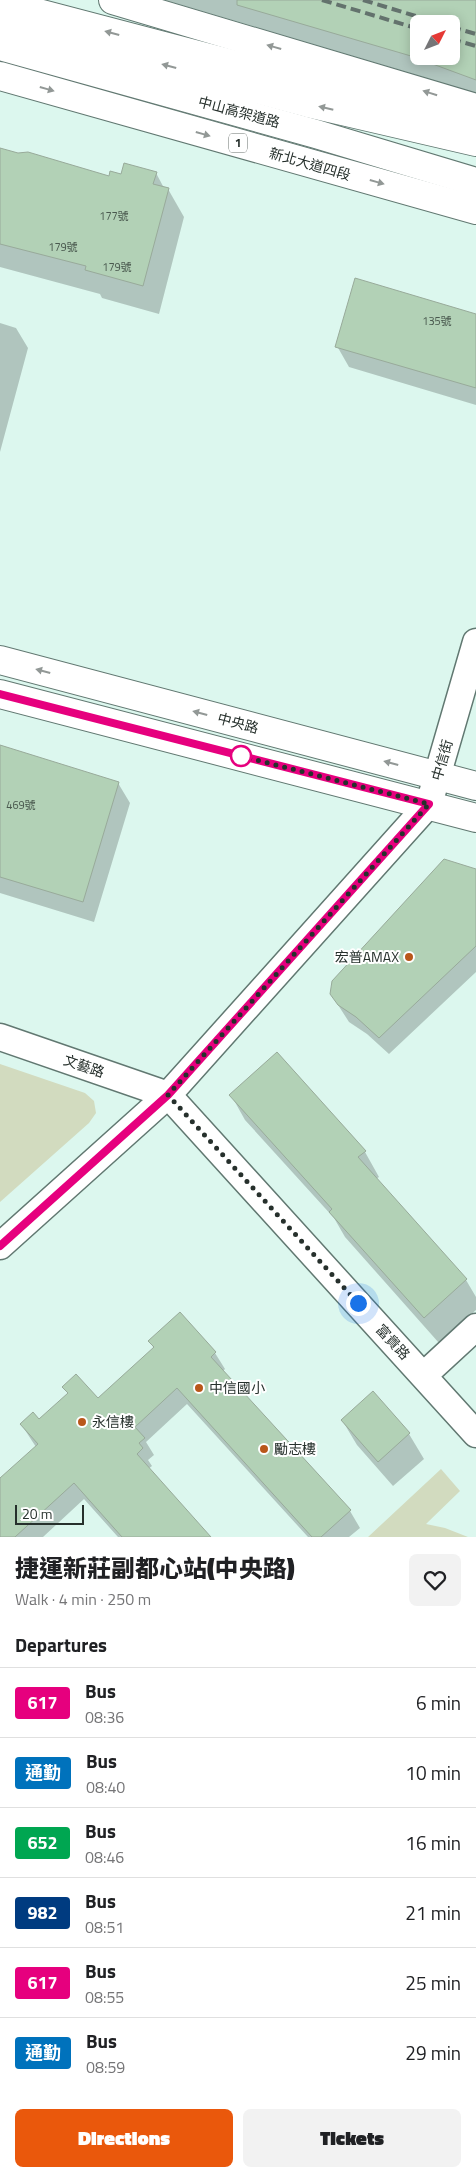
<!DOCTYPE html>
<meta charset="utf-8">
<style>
:root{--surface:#fff;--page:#f2f2f2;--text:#202124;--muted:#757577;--line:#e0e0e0;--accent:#ea580c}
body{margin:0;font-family:"Titillium Web","Noto Sans TC",sans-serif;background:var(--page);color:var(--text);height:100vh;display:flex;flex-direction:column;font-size:19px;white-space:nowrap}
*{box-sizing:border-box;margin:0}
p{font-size:16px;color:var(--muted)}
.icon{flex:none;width:28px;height:28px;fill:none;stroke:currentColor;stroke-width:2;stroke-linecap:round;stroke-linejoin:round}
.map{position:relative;height:1537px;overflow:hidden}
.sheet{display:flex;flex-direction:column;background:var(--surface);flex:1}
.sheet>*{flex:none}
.badge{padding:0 10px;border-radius:4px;font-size:18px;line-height:32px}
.needle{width:32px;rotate:48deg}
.tools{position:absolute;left:410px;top:15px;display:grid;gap:10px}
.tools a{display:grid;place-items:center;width:50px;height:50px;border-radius:8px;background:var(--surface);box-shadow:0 2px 12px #0003;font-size:25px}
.scale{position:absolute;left:15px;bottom:12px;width:69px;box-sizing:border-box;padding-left:5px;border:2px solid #26302c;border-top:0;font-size:14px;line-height:18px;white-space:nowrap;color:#26302c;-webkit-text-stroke:4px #fff;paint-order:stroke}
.you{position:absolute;width:25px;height:25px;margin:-12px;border:4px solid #fff;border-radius:50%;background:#1a73e8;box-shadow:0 0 0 8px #1a73e833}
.map>.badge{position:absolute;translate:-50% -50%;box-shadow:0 0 0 2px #fff}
h2{padding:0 15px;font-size:19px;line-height:45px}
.round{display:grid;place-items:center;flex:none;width:52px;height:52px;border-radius:8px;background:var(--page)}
.head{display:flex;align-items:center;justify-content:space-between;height:85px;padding:0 15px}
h1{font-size:24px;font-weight:800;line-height:38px}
.cta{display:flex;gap:10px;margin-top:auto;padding:10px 15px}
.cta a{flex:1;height:58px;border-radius:8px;background:var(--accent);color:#fff;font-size:20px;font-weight:800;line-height:58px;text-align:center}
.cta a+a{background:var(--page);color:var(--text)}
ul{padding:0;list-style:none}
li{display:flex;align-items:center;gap:15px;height:70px;padding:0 15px;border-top:1px solid var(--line)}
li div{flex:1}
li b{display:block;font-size:19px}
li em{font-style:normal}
li .badge{min-width:55px;font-weight:700;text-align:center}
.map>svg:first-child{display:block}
.green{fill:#d2dbbf}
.shadow{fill:#0003;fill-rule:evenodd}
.building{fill:#b2d1b6;stroke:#98aa9a;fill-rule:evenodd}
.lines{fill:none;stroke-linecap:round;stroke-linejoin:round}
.minor-casing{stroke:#617871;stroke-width:29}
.tertiary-casing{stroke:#617871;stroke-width:30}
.primary-casing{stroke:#617871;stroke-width:30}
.trunk-casing{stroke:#617871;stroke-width:30}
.minor{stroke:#fff;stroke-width:26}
.tertiary{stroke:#fff;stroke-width:28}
.primary{stroke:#fff;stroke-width:28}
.trunk{stroke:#fff;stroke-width:28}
.rail{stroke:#63726d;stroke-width:4;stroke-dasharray:10 5;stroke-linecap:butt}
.oneway{fill:#929896}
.line-casing{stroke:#fff;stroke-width:11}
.line{stroke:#e6007e;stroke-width:8}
.walk{stroke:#26302c;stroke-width:5;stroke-dasharray:0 9}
.stop-dot{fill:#fff;stroke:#e6007e;stroke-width:2.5}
.poi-dot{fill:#b9571a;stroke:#fff;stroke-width:2}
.labels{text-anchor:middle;stroke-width:4;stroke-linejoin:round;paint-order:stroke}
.number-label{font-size:11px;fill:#49584e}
.shield{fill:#fff;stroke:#676e6b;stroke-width:1}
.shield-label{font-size:12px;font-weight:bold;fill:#26302c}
.street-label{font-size:14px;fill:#26302c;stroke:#fff}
.poi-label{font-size:14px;fill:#26302c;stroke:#fff;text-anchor:start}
</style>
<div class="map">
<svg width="476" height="1537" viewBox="0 0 476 1537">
<rect width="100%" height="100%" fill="#dcf7ee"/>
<path class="green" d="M0,1064l85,29 9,8 2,12 -7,10 -89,79z
M441,1469l19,22 -34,33 19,4 23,9h-100z"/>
<path class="shadow" d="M164,0h312v96l-53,-19zM419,24h32v32h-32z
M0,149l110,29 46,-5 8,15 4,1 16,28 -25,97 -57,-16 -2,-4 -100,-27z
M476,315v90l-127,-38 -12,-21z
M0,323l16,5 12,20 -28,104z
M0,747l118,36 12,20 -36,119 -94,-29z
M476,870v102l-87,82 -22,-20 -18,-12 -18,-28z
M231,1095l134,57 14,25 -3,2 90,101 10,17v13l-37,33 -94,-106 -11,-19 -89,-98z
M180,1314l35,39 10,16 -2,2 127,140 10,17 -11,9h-41l-121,-133 -41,38 8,13 -6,5 4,6 -4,3 61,68h-91l-34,-38 -41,38h-43v-57l36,-33 -15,-23 18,-3 29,-27 -4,-7 34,13 56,-51 -4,-8z
M342,1420l67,14 15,25 -31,27 -36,-41z"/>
<path class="building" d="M237,0h239v80l-65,-24 -174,-51zM419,24h32v32h-32z
M0,148l18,5 10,-1 81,24 1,-5 11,3 3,-11 33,9 -4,12 16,4 -26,98 -58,-16 1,-4 -86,-22z
M355,278l121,36v74l-141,-41z
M0,745l119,37 -36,120 -83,-25z
M444,859l32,10v77l-97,92 -23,-21 -18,-12 -8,-11 2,-13z
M277,1052l89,99 -8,6 109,122 -43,39 -95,-106 3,-3 -103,-114z
M180,1312l36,40 -5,5 140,153 -30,27h-9l-135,-149 -42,39 10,11 -6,5 4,5 -6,6 74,83h-89l-48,-54 -59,54h-15v-59l38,-34 -18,-20 13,-12 6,7 29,-26 -6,-6 14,-13 22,24 56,-51 -6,-6z
M373,1391l37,42 -32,29 -37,-42z"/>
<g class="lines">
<defs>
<path id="minor" d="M0,1037l168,58 308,339
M0,1246l168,-151 261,-291 47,-162
M424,1375l52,-48"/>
<path id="tertiary" d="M0,660l476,126
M0,694l476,124"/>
<path id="primary" d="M113,0l363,108
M0,21l308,82 168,39
M0,76l476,134"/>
<path id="trunk" d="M0,3l476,125
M0,46l316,88 160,48"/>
</defs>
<use href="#minor" class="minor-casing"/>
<use href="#tertiary" class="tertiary-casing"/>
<use href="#primary" class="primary-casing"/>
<use href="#trunk" class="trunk-casing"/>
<use href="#minor" class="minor"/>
<use href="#tertiary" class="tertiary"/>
<use href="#primary" class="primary"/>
<use href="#trunk" class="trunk"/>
<path class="rail" d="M322,0l97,29
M363,0l79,24
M451,27l25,7
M451,39l25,7"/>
</g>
<defs><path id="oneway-solid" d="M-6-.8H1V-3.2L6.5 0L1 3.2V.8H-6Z" transform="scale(1.25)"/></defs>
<g class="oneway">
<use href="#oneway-solid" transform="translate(112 33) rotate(-165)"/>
<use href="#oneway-solid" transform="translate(274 47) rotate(-164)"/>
<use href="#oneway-solid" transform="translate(169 66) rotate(-165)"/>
<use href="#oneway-solid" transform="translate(47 89) rotate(16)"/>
<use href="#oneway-solid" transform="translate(430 93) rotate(-162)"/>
<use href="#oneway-solid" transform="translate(326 108) rotate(-167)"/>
<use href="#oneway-solid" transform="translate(203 134) rotate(16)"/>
<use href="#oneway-solid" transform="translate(377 182) rotate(16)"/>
<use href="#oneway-solid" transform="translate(43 671) rotate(-165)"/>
<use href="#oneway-solid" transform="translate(200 713) rotate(-165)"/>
<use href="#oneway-solid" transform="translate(391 763) rotate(-165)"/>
</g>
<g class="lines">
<defs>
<path id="line" d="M0,694l429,110 -261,291 -168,151"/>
</defs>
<use href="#line" class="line-casing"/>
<use href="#line" class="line"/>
<path class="walk" d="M241,756l188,48 -261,291 190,208"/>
</g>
<circle class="stop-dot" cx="241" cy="756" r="10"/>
<g class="poi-dot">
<circle cx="409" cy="957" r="5"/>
<circle cx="199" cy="1388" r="5"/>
<circle cx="82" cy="1422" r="5"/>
<circle cx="264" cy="1449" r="5"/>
</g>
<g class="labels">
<g class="number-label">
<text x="114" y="220">177號</text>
<text x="63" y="251">179號</text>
<text x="117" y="271">179號</text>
<text x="437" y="325">135號</text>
<text x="21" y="809">469號</text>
</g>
<rect class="shield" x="229" y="133.5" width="18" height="19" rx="4"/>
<g class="shield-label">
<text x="238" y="147">1</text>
</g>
<g class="street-label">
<text transform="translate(239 112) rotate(15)" y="5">中山高架道路</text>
<text transform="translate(310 164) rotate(16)" y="5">新北大道四段</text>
<text transform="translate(238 723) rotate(15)" y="5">中央路</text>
<text transform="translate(442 760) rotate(-74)" y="5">中信街</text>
<text transform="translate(84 1066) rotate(19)" y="5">文藝路</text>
<text transform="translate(393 1342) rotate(47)" y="5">富貴路</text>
</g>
<g class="poi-label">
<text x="399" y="962" text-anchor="end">宏普AMAX</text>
<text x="209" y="1393">中信國小</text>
<text x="92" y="1427">永信樓</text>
<text x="274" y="1454">勵志樓</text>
</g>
</g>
</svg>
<div class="tools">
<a><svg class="needle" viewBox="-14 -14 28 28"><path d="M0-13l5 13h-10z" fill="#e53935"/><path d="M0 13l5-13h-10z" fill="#757577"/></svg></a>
</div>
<div class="scale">20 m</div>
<div class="you" style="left:358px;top:1303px"></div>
</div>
<section class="sheet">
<div class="head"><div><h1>捷運新莊副都心站(中央路)</h1><p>Walk · 4 min · 250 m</p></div><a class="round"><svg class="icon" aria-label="heart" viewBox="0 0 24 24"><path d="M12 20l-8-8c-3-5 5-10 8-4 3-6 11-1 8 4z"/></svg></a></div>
<h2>Departures</h2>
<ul>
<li><span class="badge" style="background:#e6007e;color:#fff">617</span><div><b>Bus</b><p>08:36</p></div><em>6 min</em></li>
<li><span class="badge" style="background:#0072bc;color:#fff">通勤</span><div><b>Bus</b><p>08:40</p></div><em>10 min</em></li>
<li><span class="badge" style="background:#00a651;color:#fff">652</span><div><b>Bus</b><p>08:46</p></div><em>16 min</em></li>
<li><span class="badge" style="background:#003b80;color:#fff">982</span><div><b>Bus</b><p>08:51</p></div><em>21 min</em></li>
<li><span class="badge" style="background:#e6007e;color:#fff">617</span><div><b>Bus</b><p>08:55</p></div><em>25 min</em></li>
<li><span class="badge" style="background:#0072bc;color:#fff">通勤</span><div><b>Bus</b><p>08:59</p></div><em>29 min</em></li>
</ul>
<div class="cta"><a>Directions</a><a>Tickets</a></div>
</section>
